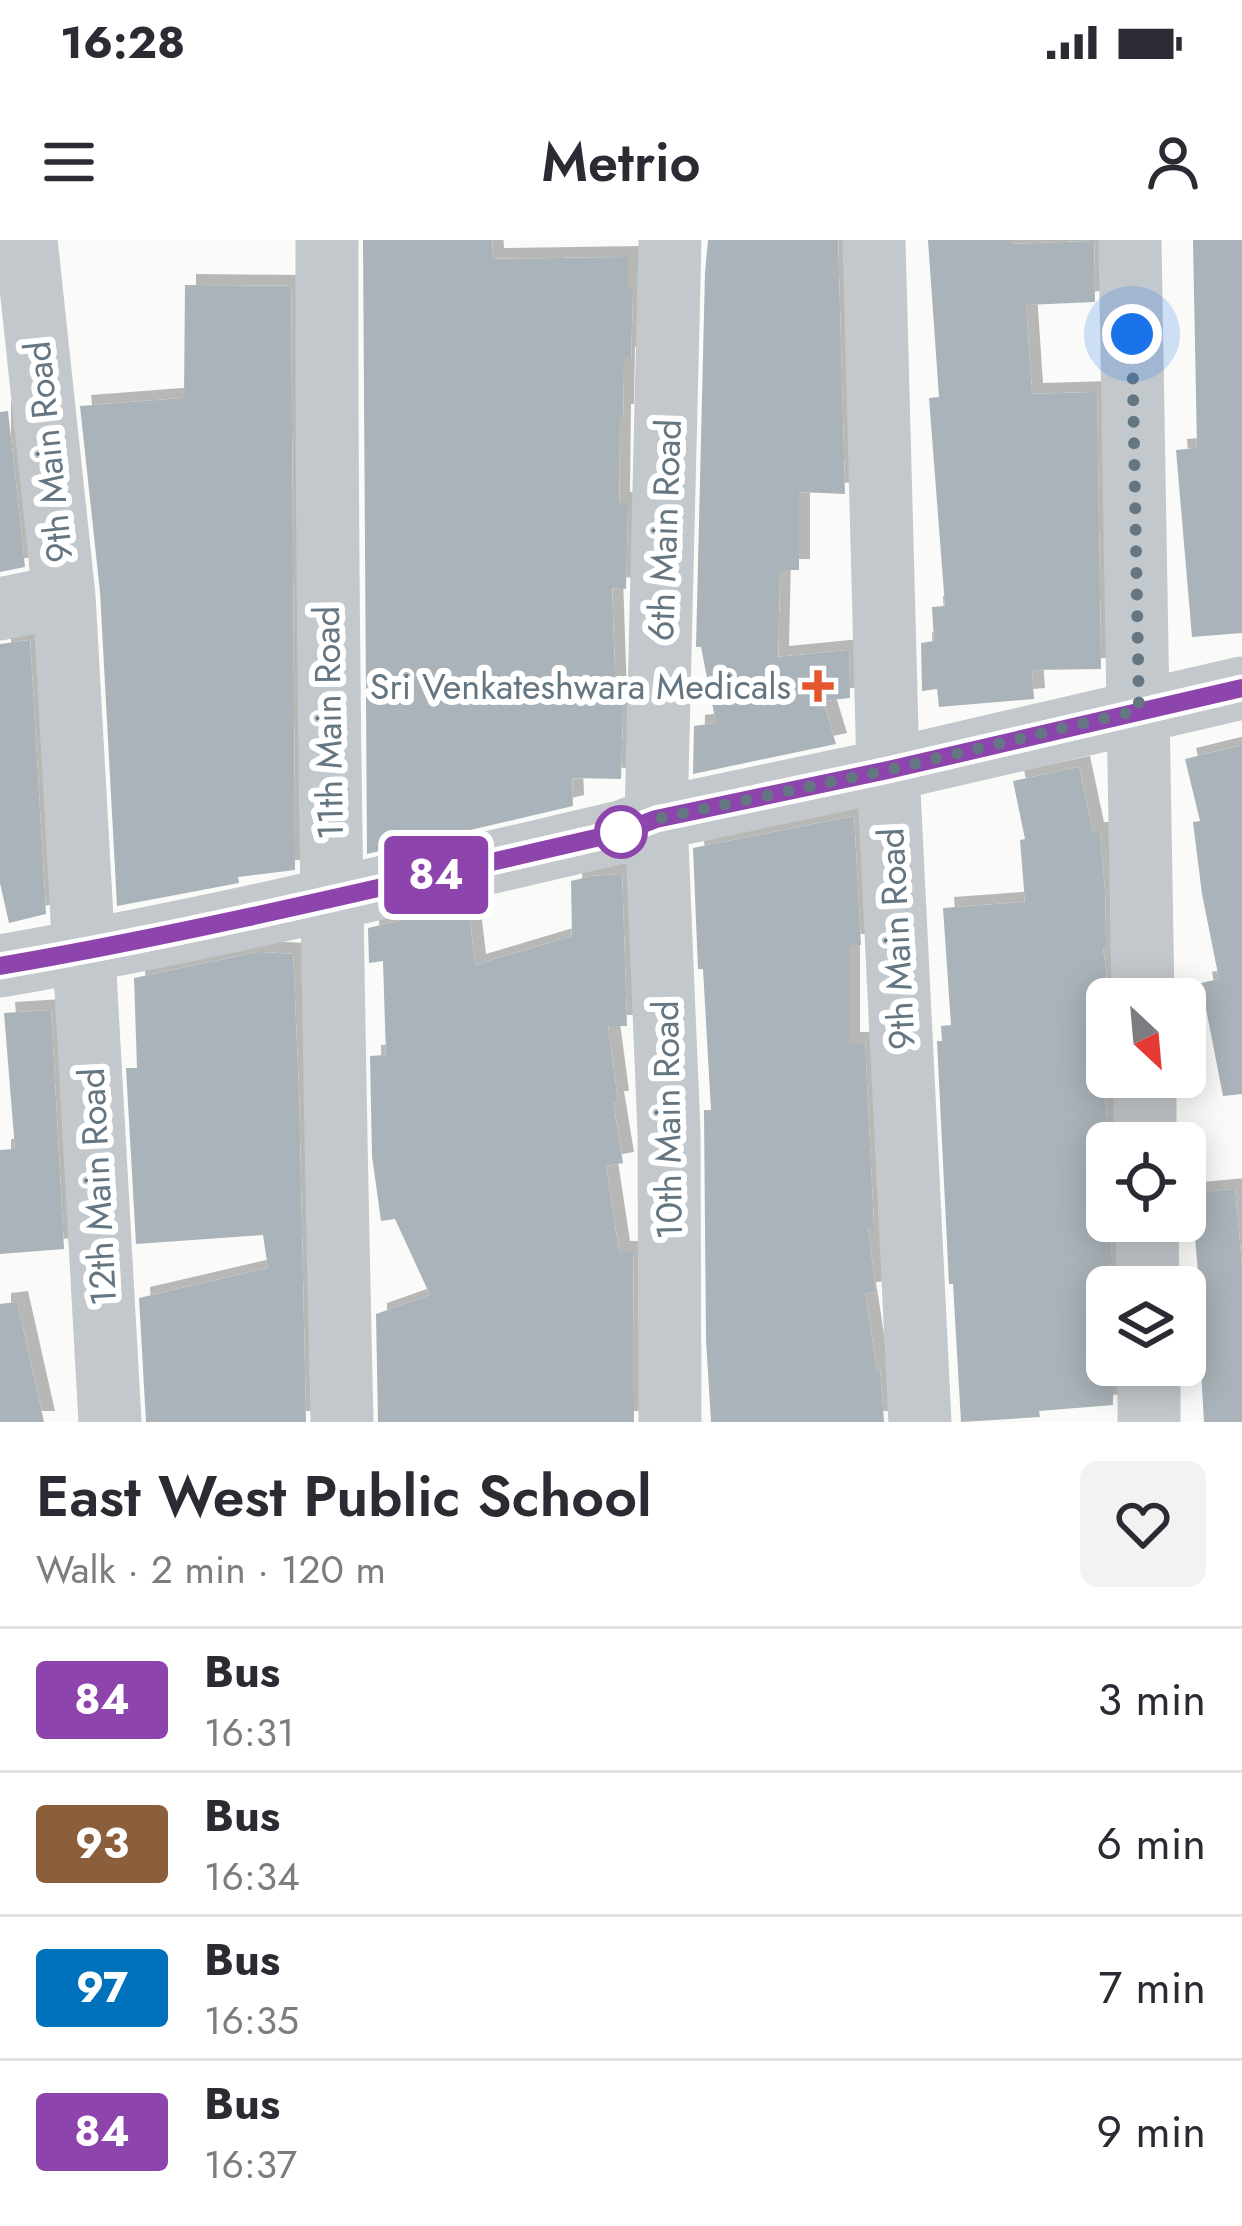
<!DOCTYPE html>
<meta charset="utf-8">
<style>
:root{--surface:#fff;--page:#f2f2f3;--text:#2b2b33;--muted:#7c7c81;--line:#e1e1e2}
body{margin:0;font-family:Jost,sans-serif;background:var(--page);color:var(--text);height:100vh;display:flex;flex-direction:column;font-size:45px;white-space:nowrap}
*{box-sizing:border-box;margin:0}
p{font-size:39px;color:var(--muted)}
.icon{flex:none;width:66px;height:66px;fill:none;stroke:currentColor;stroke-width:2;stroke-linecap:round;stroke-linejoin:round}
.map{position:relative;height:1182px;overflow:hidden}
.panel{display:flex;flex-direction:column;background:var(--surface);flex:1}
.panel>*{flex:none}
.badge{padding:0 24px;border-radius:9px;font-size:42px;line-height:78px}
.needle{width:78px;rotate:154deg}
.fabs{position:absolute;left:1086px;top:738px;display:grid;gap:24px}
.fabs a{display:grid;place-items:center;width:120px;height:120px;border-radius:18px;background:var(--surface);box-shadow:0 6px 30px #0003;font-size:60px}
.you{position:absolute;width:60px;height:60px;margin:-30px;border:9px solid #fff;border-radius:50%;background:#1a73e8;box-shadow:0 0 0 18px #1a73e833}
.map>.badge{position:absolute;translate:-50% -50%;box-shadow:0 0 0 6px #fff}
.round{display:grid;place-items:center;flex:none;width:126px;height:126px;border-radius:18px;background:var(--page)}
.summary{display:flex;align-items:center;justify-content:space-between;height:204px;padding:0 36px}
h1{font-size:57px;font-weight:600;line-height:90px}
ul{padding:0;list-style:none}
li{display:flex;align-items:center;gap:36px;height:144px;padding:0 36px;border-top:3px solid var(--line)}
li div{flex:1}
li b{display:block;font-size:45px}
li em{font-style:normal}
li .badge{min-width:132px;font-weight:700;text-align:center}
.status{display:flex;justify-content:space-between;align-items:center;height:84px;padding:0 60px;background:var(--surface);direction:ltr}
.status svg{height:33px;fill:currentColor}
header{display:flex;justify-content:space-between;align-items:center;height:156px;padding:0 36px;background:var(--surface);font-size:54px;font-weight:600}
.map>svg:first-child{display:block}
.building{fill:#aab3b9;filter:url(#shadow)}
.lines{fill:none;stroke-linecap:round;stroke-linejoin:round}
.minor{stroke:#c3c8cc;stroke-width:63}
.line-casing{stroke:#fff;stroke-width:27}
.line{stroke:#8e44ad;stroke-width:18}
.walk{stroke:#657683;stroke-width:12;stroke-dasharray:0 21.6}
.poi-dot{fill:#e4572e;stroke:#fff;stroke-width:4.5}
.stop-dot{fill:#fff;stroke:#8e44ad;stroke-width:6}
.labels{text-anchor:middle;stroke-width:12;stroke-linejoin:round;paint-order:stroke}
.street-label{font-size:36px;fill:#657683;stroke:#fff}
.poi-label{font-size:36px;fill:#657683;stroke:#fff;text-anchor:end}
</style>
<div class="status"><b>16:28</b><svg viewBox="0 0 49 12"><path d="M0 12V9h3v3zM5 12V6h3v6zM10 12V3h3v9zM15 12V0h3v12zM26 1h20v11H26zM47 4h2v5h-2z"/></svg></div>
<header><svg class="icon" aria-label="menu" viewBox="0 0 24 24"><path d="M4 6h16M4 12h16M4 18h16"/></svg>Metrio<svg class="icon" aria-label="person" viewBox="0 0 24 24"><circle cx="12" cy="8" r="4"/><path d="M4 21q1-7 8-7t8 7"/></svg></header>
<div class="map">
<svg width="1242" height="1182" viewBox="0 0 1242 1182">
<defs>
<filter id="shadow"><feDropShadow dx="11" dy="-11" stdDeviation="0" flood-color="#0004"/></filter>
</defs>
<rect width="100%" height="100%" fill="#fafaf8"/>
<path class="building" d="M363,0h129l1,19 135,-2v31h5l-2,70h-7l-1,57h-3l-1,88h9l-2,86 -14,-1 4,117h7l-2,74 -49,-1 1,28 -206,48z
M708,0h130l7,254 -46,-2v78h-19l-2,87 71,-7 1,48 -27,3 13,43 -143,30 1,-48 22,-3 -15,-76h-5l9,-374z
M928,0h84v4l82,-3 1,61 -69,3 6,89 65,-2 4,277 -69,1 2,29 -95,8 -2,-18 -15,2 -1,-48 13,-2 -2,-34 13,-1 -16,-208 10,-1z
M1193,0h49v393l-50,4 -16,-187 21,-2z
M185,45l106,1 4,584 -57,7 1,6 -122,23 -17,-314 -20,-186 104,-8z
M8,171l17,156 -25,5v-160z
M30,400l16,274 -37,9 -9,-40v-239z
M1242,505v349l-19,2 -22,-113 18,-4 -17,-85 -9,-72 7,-1 -15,-62z
M1079,527l14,66h7l5,60 1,55 -3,1 3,21 1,99 -5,1 5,50v101h4l1,44 -5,1 3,21h-3v78h6v40l-74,6 1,6 -79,5 -8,-138h-4l-12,-243h5l-1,-15 10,-1 -8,-117 82,-6 -5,-62 5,-1 -12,-58z
M854,576l7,129h-12v98h16l9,186h-6l8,63 -11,1 12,78 3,-1 4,52h-173l-5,-82 -2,-230h7l-8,-141h-5l-5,-121z
M622,634l5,152h-19l10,76h-5l10,61 -17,3 13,86h14l1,170h-256l-2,-108 54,-19 -35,-76 -14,2 -9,-65 -2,-100 16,-1 -3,-94 -14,2 -1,-35 100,-23 7,60 97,-29 -1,-55 21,-5z
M259,712l34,2 6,140 7,328h-160l-7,-124 129,-30 -5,-33 -127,9 -10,-176h11l-3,-90z
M51,770l13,239 -64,5v-104l15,-1 -11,-136z
M1235,949l7,78v155h-38l-8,-139h3l-8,-90z
M17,1062l27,120h-44v-118z"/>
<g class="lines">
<path class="minor" d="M26,0l38,356 46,826
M327,0c-1,394 6,788 15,1182
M670,0l-14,579 13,313 1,290
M874,0l14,530 32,652
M1130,0l13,759
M0,369l64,-13
M0,726c209,-36 415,-86 621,-134l35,-13 232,-49 354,-82
M1145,837v66
M1147,981l1,66
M1149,1125v57"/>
</g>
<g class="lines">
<defs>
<path id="line" d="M0,726c209,-36 415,-87 622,-134l34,-13 232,-49 354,-82"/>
</defs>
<use href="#line" class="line-casing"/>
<use href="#line" class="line"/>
<path class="walk" d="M621,592l35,-13 232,-49 251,-60 -7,-376"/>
</g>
<path class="poi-dot" d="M812 428h12v12h12v12h-12v12h-12v-12h-12v-12h12z"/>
<circle class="stop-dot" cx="621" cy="592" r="24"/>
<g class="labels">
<g class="street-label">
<text transform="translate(48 212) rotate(-96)" y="13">9th Main Road</text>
<text transform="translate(664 290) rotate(-88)" y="13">6th Main Road</text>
<text transform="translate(328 483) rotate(-91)" y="13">11th Main Road</text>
<text transform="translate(896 699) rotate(-93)" y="13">9th Main Road</text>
<text transform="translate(667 880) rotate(-91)" y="13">10th Main Road</text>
<text transform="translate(97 947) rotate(-93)" y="13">12th Main Road</text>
</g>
<g class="poi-label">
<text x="791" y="459">Sri Venkateshwara Medicals</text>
</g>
</g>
</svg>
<div class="fabs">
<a><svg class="needle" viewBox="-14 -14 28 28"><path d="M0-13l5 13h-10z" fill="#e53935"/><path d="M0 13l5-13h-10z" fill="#7c7c81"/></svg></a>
<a><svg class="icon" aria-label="locate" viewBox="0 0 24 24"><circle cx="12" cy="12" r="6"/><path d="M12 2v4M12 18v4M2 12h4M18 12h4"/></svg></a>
<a><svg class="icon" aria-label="layers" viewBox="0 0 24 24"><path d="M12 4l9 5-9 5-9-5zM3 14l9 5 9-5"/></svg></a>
</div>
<div class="you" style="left:1132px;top:94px"></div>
<b class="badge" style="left:436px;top:635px;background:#8e44ad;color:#fff">84</b>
</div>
<section class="panel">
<div class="summary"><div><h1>East West Public School</h1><p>Walk · 2 min · 120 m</p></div><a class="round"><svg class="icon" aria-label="heart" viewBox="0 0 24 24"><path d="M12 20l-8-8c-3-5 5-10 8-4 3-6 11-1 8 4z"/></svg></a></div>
<ul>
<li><span class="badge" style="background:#8e44ad;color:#fff">84</span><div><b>Bus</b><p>16:31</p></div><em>3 min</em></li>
<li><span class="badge" style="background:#8b5e3c;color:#fff">93</span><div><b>Bus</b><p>16:34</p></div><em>6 min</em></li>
<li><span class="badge" style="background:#0072bc;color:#fff">97</span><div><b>Bus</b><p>16:35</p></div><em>7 min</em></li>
<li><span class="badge" style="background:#8e44ad;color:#fff">84</span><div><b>Bus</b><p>16:37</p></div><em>9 min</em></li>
</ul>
</section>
